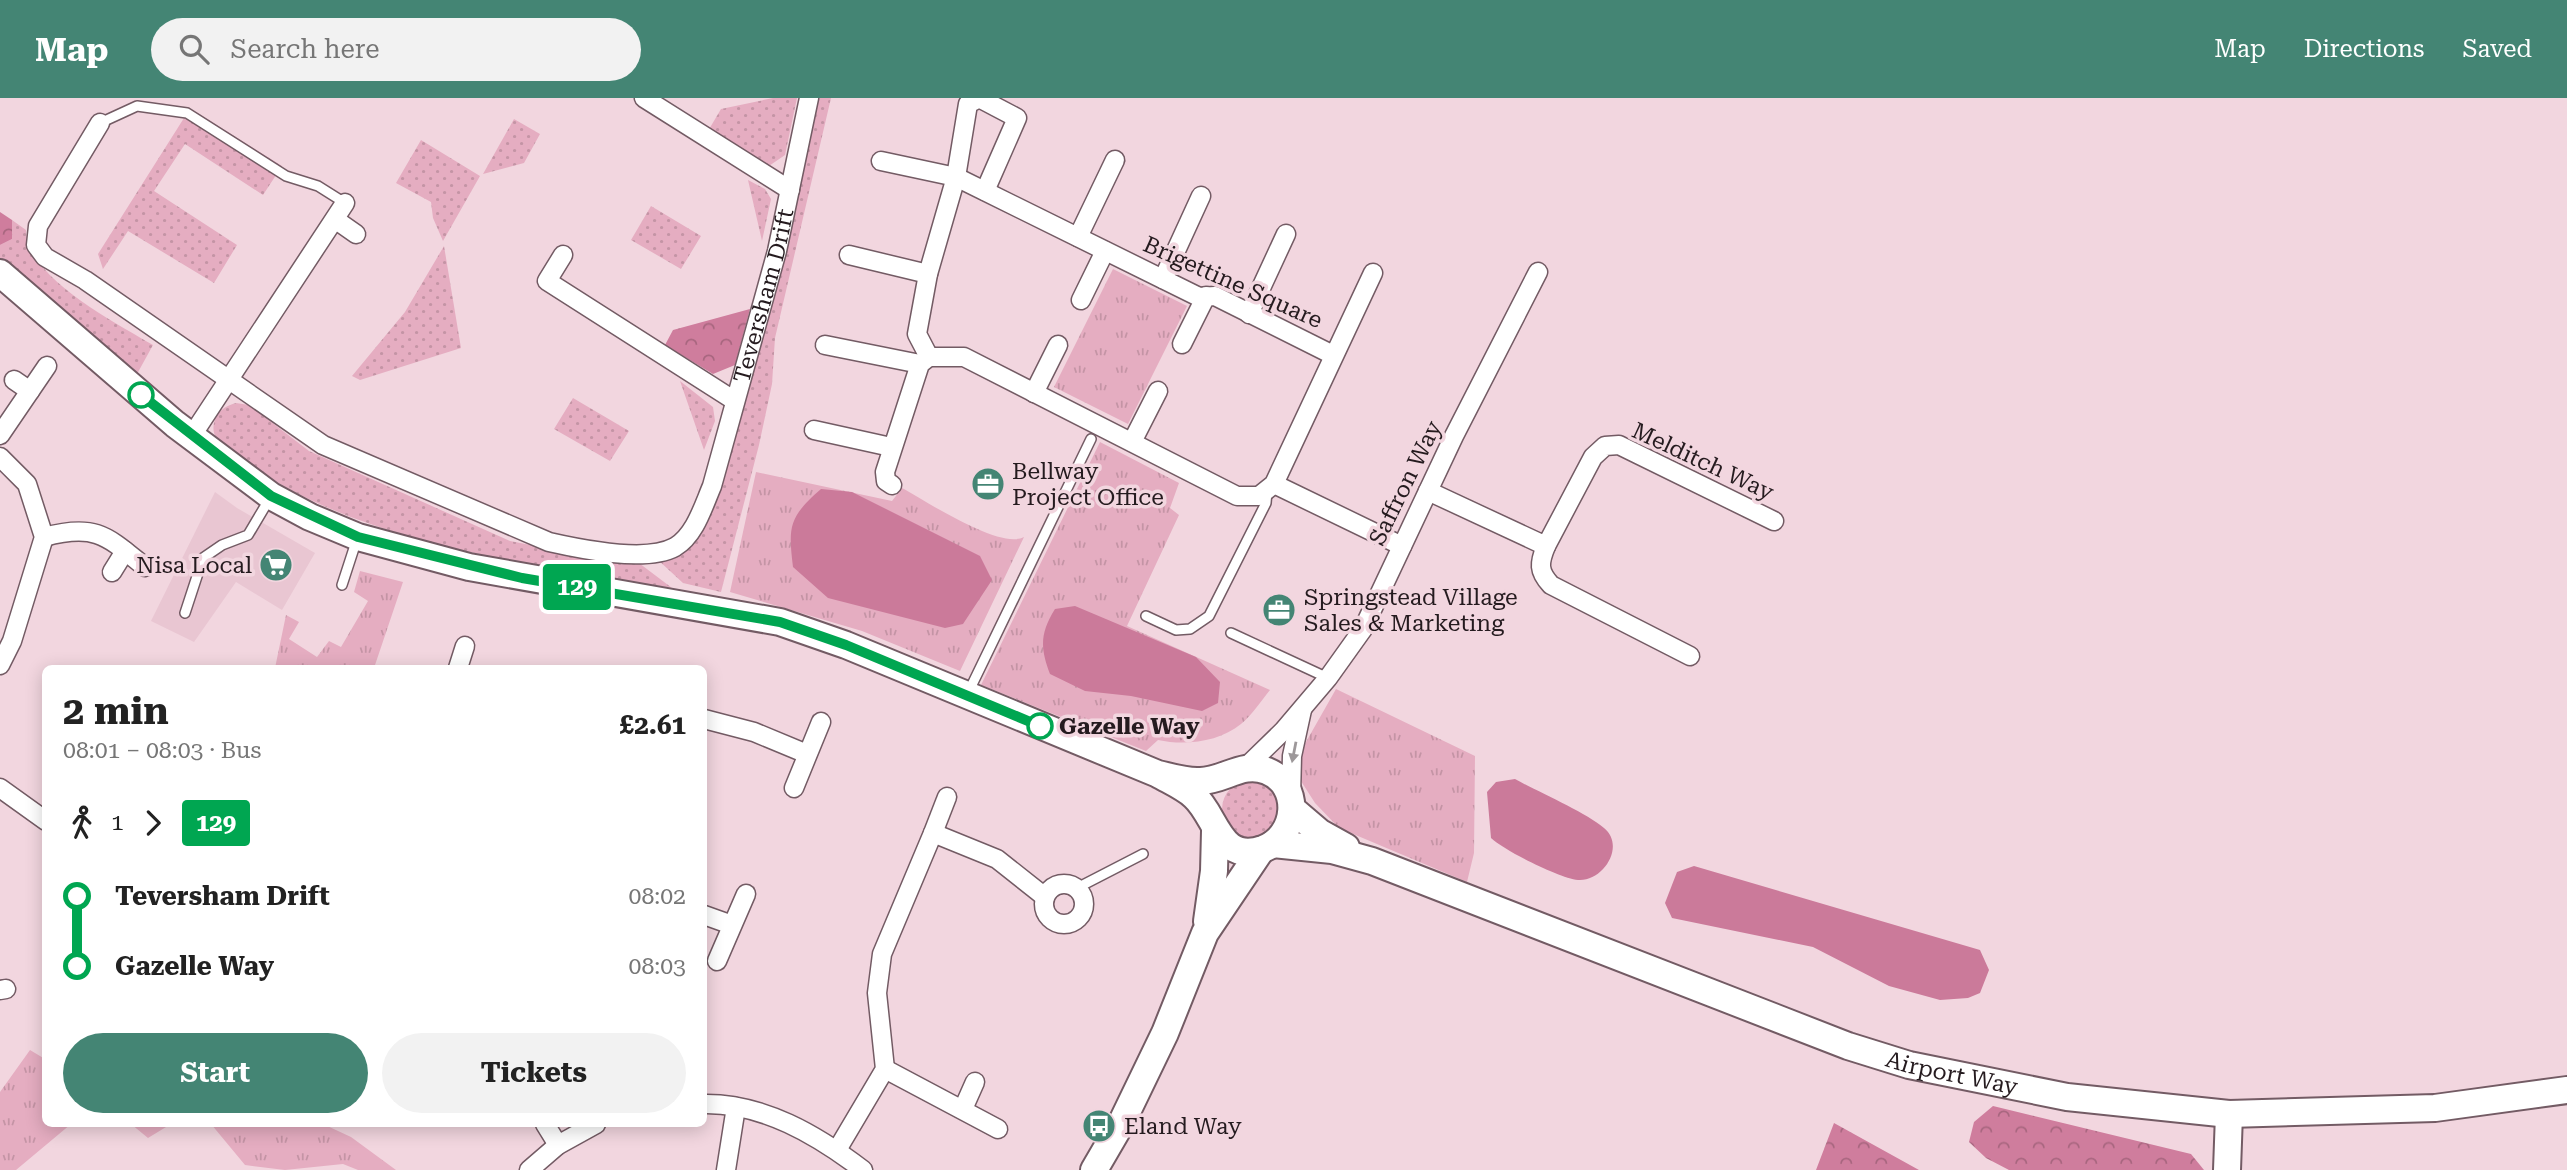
<!DOCTYPE html>
<meta charset="utf-8">
<style>
:root{--surface:#fff;--page:#f2f2f2;--text:#222;--muted:#767676;--accent:#448574}
body{margin:0;font-family:"Roboto Serif",serif;background:var(--page);color:var(--text);height:100vh;display:flex;flex-direction:column;font-size:26px;white-space:nowrap}
*{box-sizing:border-box;margin:0}
p{font-size:23px;color:var(--muted)}
.icon{flex:none;width:38px;height:38px;fill:none;stroke:currentColor;stroke-width:2;stroke-linecap:round;stroke-linejoin:round}
.map{position:relative;flex:1;overflow:hidden}
.panel{position:absolute;left:42px;top:567px;width:665px;height:462px;display:flex;flex-direction:column;background:var(--surface);border-radius:10px;box-shadow:0 4px 18px #0003}
.panel>*{flex:none}
.badge{padding:0 14px;border-radius:5px;font-size:24px;line-height:46px}
.map>.badge{position:absolute;translate:-50% -50%;box-shadow:0 0 0 4px #fff}
.legs{display:flex;align-items:center;gap:10px;height:77px;padding:0 21px;font-size:23px}
.legs p{margin-inline-start:auto}
.headline{display:flex;align-items:center;justify-content:space-between;height:119px;padding:0 21px}
h1{font-size:38px;font-weight:700;line-height:52px}
.action{display:flex;gap:14px;margin-top:auto;padding:14px 21px}
.action a{flex:1;height:80px;border-radius:42px;background:var(--accent);color:#fff;font-size:28px;font-weight:700;line-height:80px;text-align:center}
.action a+a{background:var(--page);color:var(--text)}
ul{padding:0 21px;list-style:none}
li{display:flex;align-items:center;gap:24px;height:70px;font-size:26px}
li i{display:grid;place-items:center;width:10px;height:100%;margin:0 9px;background:currentColor}
li i::after{content:'';width:18px;height:18px;margin:-9px;border:5px solid;border-radius:50%;background:var(--surface)}
li p{margin-inline-start:auto}
li:first-child i{background:linear-gradient(#0000 50%,currentColor 0)}
li:last-child i{background:linear-gradient(currentColor 50%,#0000 0)}
header{display:flex;align-items:center;gap:42px;box-sizing:border-box;height:98px;padding:0 35px;background:var(--accent);color:#fff}
header strong{font-size:33px}
nav{display:flex;gap:38px;margin-inline-start:auto;font-size:24px}
.search{width:490px;height:63px;background:var(--page);display:flex;align-items:center;gap:18px;box-sizing:border-box;padding:0 24px;border-radius:38px;color:var(--muted);font-size:26px}
.map>svg:first-child{display:block}
.built{fill:#e9c6d2}
.grass{fill:url(#grass-dots)}
.forest{fill:url(#forest-crowns)}
.park{fill:url(#park-tufts)}
.water{fill:#cb7a9a}
.lines{fill:none;stroke-linecap:round;stroke-linejoin:round}
.lane-casing{stroke:#735b64;stroke-width:12}
.street-casing{stroke:#735b64;stroke-width:21}
.secondary-casing{stroke:#735b64;stroke-width:30}
.lane{stroke:#fff;stroke-width:9}
.street{stroke:#fff;stroke-width:18}
.secondary{stroke:#fff;stroke-width:26}
.oneway{fill:#9d989a}
.line-1-casing{stroke:#fff;stroke-width:16}
.line-1{stroke:#00a651;stroke-width:10}
.stop-1-dot{fill:#fff;stroke:#00a651;stroke-width:3.5}
.labels{text-anchor:middle;stroke-width:7;stroke-linejoin:round;paint-order:stroke}
.street-label{font-size:23px;fill:#251b1f;stroke:#f2d6df}
.poi-label{font-size:23px;fill:#251b1f;stroke:#f2d6df;text-anchor:start}
.stop-label{font-size:23px;font-weight:bold;fill:#251b1f;stroke:#f2d6df;text-anchor:start}
</style>
<header>
<strong>Map</strong>
<div class="search"><svg class="icon" aria-label="search" viewBox="0 0 24 24"><circle cx="10" cy="10" r="6"/><path d="M15 15l6 6"/></svg>Search here</div>
<nav><a>Map</a><a>Directions</a><a>Saved</a></nav>
</header>
<div class="map">
<svg width="2567" height="1072" viewBox="0 0 2567 1072">
<defs>
<pattern id="grass-dots" width="8" height="8" patternUnits="userSpaceOnUse" patternTransform="scale(1.75)"><rect width="8" height="8" fill="#e5adc1"/><path d="M2 2h.1M6 6h.1" fill="none" stroke="#c494a5" stroke-width="1.8" stroke-linecap="round"/></pattern>
<pattern id="forest-crowns" width="20" height="18" patternUnits="userSpaceOnUse" patternTransform="scale(1.75)"><rect width="20" height="18" fill="#cf7d9d"/><path d="M2 6a3 3 0 1 1 6 0M12 15a3 3 0 1 1 6 0" fill="none" stroke="#a8667f"/></pattern>
<pattern id="park-tufts" width="24" height="20" patternUnits="userSpaceOnUse" patternTransform="scale(1.75)"><rect width="24" height="20" fill="#e5adc1"/><path d="M3 7l-1-3M5 7V3M7 7l1-3M15 17l-1-3M17 17v-4M19 17l1-3" fill="none" stroke="#c494a5"/></pattern>
</defs>
<rect width="100%" height="100%" fill="#f2d6df"/>
<path class="built" d="M215,394l22,16 78,45 -33,57 -46,-28 -42,60 -43,-21z"/>
<path class="grass" d="M773,0h24l-12,57 -19,13 -58,-37 13,-22z
M817,0h14l-56,240 -3,46 -13,61 -38,147 -38,-9 -26,-24 47,-34z
M196,14l86,54 -19,29 -78,-51 -31,47 83,54 -23,38 -86,-52 -25,38 -5,-15 86,-136z
M514,21l26,15 -16,29 -41,11z
M421,42l59,36 -37,65 -10,-23 -2,-16 -35,-19z
M748,82l17,9 6,10 -9,42z
M651,108l50,30 -20,33 -50,-29z
M12,122l14,10c0,47 90,93 127,115l-16,29 -137,-114v-15l12,-6z
M444,148l17,102 -101,32 -8,-4 53,-64z
M680,283l33,26 2,14 -11,29z
M573,300l56,33 -19,30 -56,-32z
M236,305l13,2 60,46 201,90 61,12 64,7 37,28c-136,-22 -320,-45 -431,-130 -13,-9 -31,-17 -27,-35 3,-12 11,-17 22,-20z
M1222 711a29 29 0 1 1 58 0a29 29 0 1 1-58 0Z"/>
<path class="forest" d="M0,114l12,8v19l-12,6z
M750,211l-15,56 -22,9 -48,-29 8,-15z
M1993,1008l198,48 13,16h-195l-23,-12 -17,-16 5,-20z
M1834,1025l85,47h-103z"/>
<path class="park" d="M1113,171l74,37 -59,118 -74,-37z
M1100,344l79,41 -9,25 9,7 -52,111 143,64c-9,11 -18,25 -29,34 -22,18 -56,22 -83,16l-12,11 -165,-66z
M756,374l136,29 10,-13c24,13 98,62 122,49l-64,134 -98,-40 -132,-39z
M360,473l43,11 -29,86h-99l11,-53 13,7 -10,17 28,18 12,-16 12,6 27,-46 -14,-9z
M1336,591l139,67 -1,97 -7,29 -128,-54 -24,-25 -16,-25 3,-29z
M30,952l15,9 1,65h25l-55,46h-16v-78z
M131,1026h40l-23,14z
M211,1026h112l28,13 45,33h-38l-15,-6 -58,6 -40,-5z"/>
<path class="water" d="M821,391l31,3 128,64 12,24 -29,44 -18,4 -117,-30 -35,-31c-5,-41 -4,-50 28,-78z
M1075,508l121,51 24,25 -2,21 -16,8 -71,-15 -46,-5 -35,-17c-10,-26 -10,-41 5,-65z
M1515,681c23,13 70,33 89,49 22,18 -1,54 -26,52 -19,-2 -73,-29 -87,-42l-4,-46 9,-10z
M1694,768l286,84 9,20 -9,23 -12,5 -28,2 -51,-14 -76,-39 -141,-29 -7,-15 12,-31z"/>
<g class="lines">
<defs>
<path id="lane" d="M100,25l37,-17 50,7 99,63 32,10 27,17
M342,487l15,-46
M185,515l18,-55 19,-13 26,-10 22,-37
M1146,518l30,14 14,-1 19,-13 57,-113 1,-12
M1231,535l97,45
M968,595l123,-254
M1077,790l66,-34"/>
<g id="street">
<path d="M644,0l146,92"/>
<path id="s1" d="M100,25l-62,103 -2,19 9,12 40,23 238,165 226,97c31,7 97,21 126,5 20,-12 28,-40 37,-61l65,-235 32,-153"/>
<path d="M881,63l75,16 243,120 16,-1 118,59"/>
<path d="M336,122l20,14"/>
<path d="M1078,139l37,-77"/>
<path d="M563,157l-16,26 188,120"/>
<path d="M849,157l79,19"/>
<path d="M1163,181l38,-83"/>
<path d="M1081,202l24,-49"/>
<path d="M1249,216l37,-80"/>
<path d="M1182,246l24,-48"/>
<path d="M825,247l95,19"/>
<path d="M929,259l-12,-23 11,-60 28,-97 12,-73 11,-6 38,20 -32,73"/>
<path d="M14,282l16,11"/>
<path d="M1034,295l24,-48"/>
<path d="M814,332l77,17"/>
<path d="M0,337l47,-69"/>
<path d="M191,339l154,-234"/>
<path d="M1132,344l26,-51"/>
<path d="M0,359l27,27 17,53 -32,104 -12,24"/>
<path d="M1274,386l128,62"/>
<path d="M892,387l-6,-4 -1,-9 35,-108 9,-7h35l273,139h22l15,-12 99,-211"/>
<path d="M1428,393l118,55 47,-89 12,-11 14,-1 155,76"/>
<path d="M44,439c52,-14 63,-1 101,30"/>
<path d="M1546,448c-7,17 -8,25 5,39l139,71"/>
<path d="M112,474l13,-21"/>
<path d="M458,570l7,-22"/>
<path d="M704,621l50,13 53,22"/>
<path d="M1245,670l38,-37 45,-53 35,-49 91,-193 84,-164"/>
<path d="M0,690l46,33"/>
<path d="M794,690l27,-66"/>
<path d="M1291,698l1,-40 10,-46"/>
<path d="M933,735l14,-36"/>
<circle cx="1064" cy="806" r="20"/>
<path d="M704,817l28,10"/>
<path d="M717,863l29,-67"/>
<path d="M0,892l6,-1"/>
<path d="M885,971l113,60"/>
<path d="M704,1006c59,-1 113,31 159,66"/>
<path d="M963,1011l12,-27"/>
<path d="M545,1026l13,21"/>
<path d="M837,1052l48,-81 -8,-76 5,-39 51,-121 64,26 48,38"/>
<path d="M529,1072l29,-25 38,-21"/>
<path d="M726,1072l10,-63"/>
</g>
<g id="secondary">
<path d="M0,175l175,151 96,72 39,21 48,20 111,30 311,55 66,23 312,129c12,7 26,13 36,22 23,20 25,68 69,53 35,-13 39,-64 4,-78 -25,-10 -43,10 -67,10 -13,1 -29,-4 -42,-7"/>
<path d="M1292,711l27,23 27,15"/>
<path id="s2" d="M1273,746l59,6 40,11 476,185 61,19 158,32 162,17 206,-6 132,-18"/>
<path d="M1207,823l7,-50 1,-40"/>
<path d="M1094,1072l28,-48 43,-89 40,-100 56,-83"/>
<path d="M2227,1072l2,-56"/>
</g>
</defs>
<use href="#lane" class="lane-casing"/>
<use href="#street" class="street-casing"/>
<use href="#secondary" class="secondary-casing"/>
<use href="#lane" class="lane"/>
<use href="#street" class="street"/>
<use href="#secondary" class="secondary"/>
</g>
<defs><path id="oneway-solid" d="M-6-.8H1V-3.2L6.5 0L1 3.2V.8H-6Z" transform="scale(1.75)"/></defs>
<use class="oneway" href="#oneway-solid" transform="translate(1294 654) rotate(101)"/>
<g class="lines">
<defs>
<path id="line-1" d="M141,297l130,101 87,41 164,41 258,44 66,23 194,81"/>
</defs>
<use href="#line-1" class="line-1-casing"/>
<use href="#line-1" class="line-1"/>
</g>
<defs>
<symbol id="office-disc" viewBox="-11 -11 22 22"><circle r="9.5" fill="#448574" stroke="#f2d6df"/><path d="M-6-3h4V-5.5h4V-3h4V5H-6ZM-1-4.5V-3h2v-1.5ZM-6 0V1H6V0Z" fill="#fff"/></symbol>
<symbol id="supermarket-disc" viewBox="-11 -11 22 22"><circle r="9.5" fill="#448574" stroke="#f2d6df"/><path d="M-6-5.5h2.5l.6 2H6L4.5 2H-2.5L-4.4-4H-6ZM-1.5 3.2a1.3 1.3 0 1 0 .1 0ZM3 3.2a1.3 1.3 0 1 0 .1 0Z" fill="#fff"/></symbol>
<symbol id="bus-disc" viewBox="-11 -11 22 22"><circle r="9.5" fill="#448574" stroke="#f2d6df"/><path d="M-5-6H5V4H4V6H2V4H-2V6H-4V4H-5ZM-3.5-4V0h7V-4ZM-3.5 1.2v1.5H-2V1.2ZM2 1.2v1.5H3.5V1.2Z" fill="#fff"/></symbol>
</defs>
<g fill-rule="evenodd">
<use href="#office-disc" x="969" y="367" width="38" height="38"/>
<use href="#supermarket-disc" x="257" y="448" width="38" height="38"/>
<use href="#office-disc" x="1260" y="493" width="38" height="38"/>
<use href="#bus-disc" x="1080" y="1009" width="38" height="38"/>
</g>
<g class="stop-1-dot">
<circle cx="141" cy="297" r="12"/>
<circle cx="1040" cy="628" r="12"/>
</g>
<g class="labels">
<g class="street-label">
<text transform="translate(1233 184) rotate(24)" y="8">Brigettine Square</text>
<text dy="8" stroke="none"><textPath href="#s1" startOffset="1134">Teversham Drift</textPath></text>
<text transform="translate(1703 363) rotate(25)" y="8">Melditch Way</text>
<text transform="translate(1405 385) rotate(-64)" y="8">Saffron Way</text>
<text dy="8" stroke="none"><textPath href="#s2" startOffset="719">Airport Way</textPath></text>
</g>
<g class="poi-label">
<text x="1012" y="381">Bellway<tspan x="1012" dy="26">Project Office</tspan></text>
<text x="252" y="475" text-anchor="end">Nisa Local</text>
<text x="1304" y="507">Springstead Village<tspan x="1304" dy="26">Sales &amp; Marketing</tspan></text>
<text x="1124" y="1036">Eland Way</text>
</g>
<g class="stop-label">
<text x="1059" y="636">Gazelle Way</text>
</g>
</g>
</svg>
<b class="badge" style="left:577px;top:489px;background:#00a651;color:#fff">129</b>
<section class="panel">
<div class="headline"><div><h1>2 min</h1><p>08:01 – 08:03 · Bus</p></div><b>£2.61</b></div>
<div class="legs"><svg class="icon" aria-label="walk" viewBox="0 0 24 24"><circle cx="13" cy="4" r="2"/><path d="M13 8l-2 6 4 7M11 14l-3 7M7 12l3-4h3l4 4"/></svg>1<svg class="icon" aria-label="forward" viewBox="0 0 24 24"><path d="M9 5l7 7-7 7"/></svg><b class="badge" style="background:#00a651;color:#fff">129</b></div>
<ul>
<li><i style="color:#00a651"></i><b>Teversham Drift</b><p>08:02</p></li>
<li><i style="color:#00a651"></i><b>Gazelle Way</b><p>08:03</p></li>
</ul>
<div class="action"><a>Start</a><a>Tickets</a></div>
</section>
</div>
